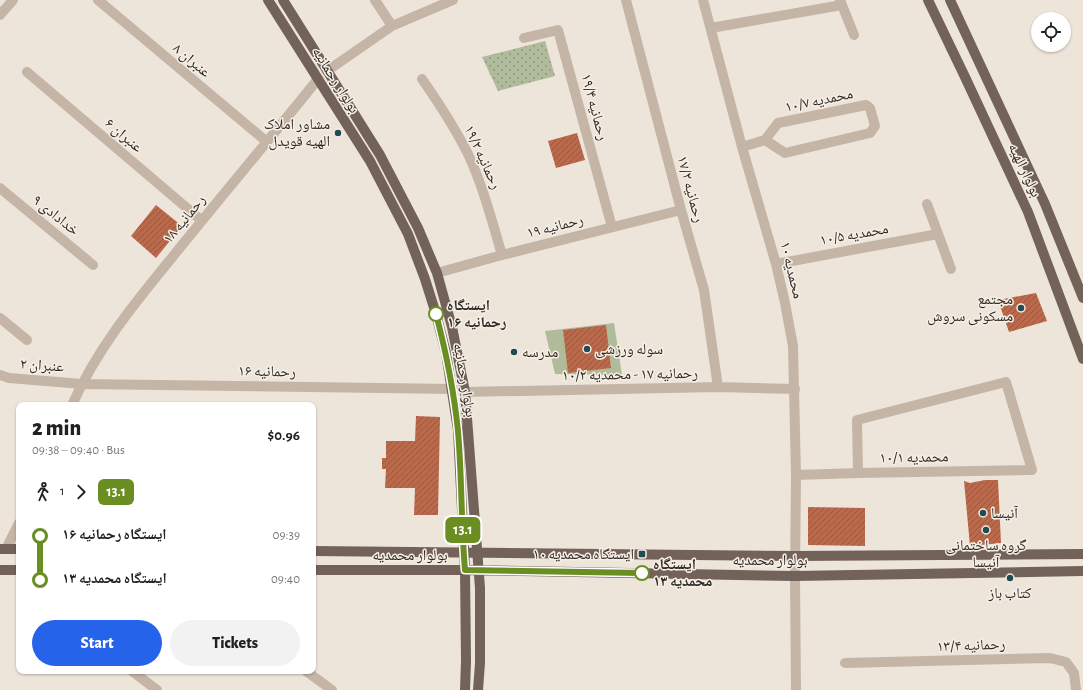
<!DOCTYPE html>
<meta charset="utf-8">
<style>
:root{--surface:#fff;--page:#f2f2f2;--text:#202124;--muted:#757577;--accent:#2563eb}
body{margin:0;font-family:"Alegreya Sans","Noto Naskh Arabic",sans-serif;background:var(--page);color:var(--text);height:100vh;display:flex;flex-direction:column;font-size:15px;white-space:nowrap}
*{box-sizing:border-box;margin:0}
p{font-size:13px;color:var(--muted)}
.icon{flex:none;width:22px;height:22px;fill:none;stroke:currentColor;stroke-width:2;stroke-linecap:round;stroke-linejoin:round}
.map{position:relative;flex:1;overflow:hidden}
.sheet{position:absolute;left:16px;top:402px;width:300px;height:272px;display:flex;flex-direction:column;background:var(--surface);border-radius:8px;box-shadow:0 1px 3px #0004}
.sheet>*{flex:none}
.badge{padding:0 8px;border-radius:6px;font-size:14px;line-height:26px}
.fabs{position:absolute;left:1031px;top:12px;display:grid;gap:8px}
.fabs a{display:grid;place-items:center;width:40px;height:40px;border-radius:50%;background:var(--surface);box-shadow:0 1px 3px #0004;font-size:20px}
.map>.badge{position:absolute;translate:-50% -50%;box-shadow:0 0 0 2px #fff}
.legs{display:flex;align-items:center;gap:6px;height:44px;padding:0 16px;font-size:13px}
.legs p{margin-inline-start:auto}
.head{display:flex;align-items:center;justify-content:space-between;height:68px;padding:0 16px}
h1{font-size:22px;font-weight:800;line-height:30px}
.cta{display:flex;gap:8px;margin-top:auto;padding:8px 16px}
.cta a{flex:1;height:46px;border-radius:24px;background:var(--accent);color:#fff;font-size:16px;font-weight:800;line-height:46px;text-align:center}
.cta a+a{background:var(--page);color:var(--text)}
ul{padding:0 16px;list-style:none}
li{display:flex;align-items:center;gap:14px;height:44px;font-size:15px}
li i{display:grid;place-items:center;width:6px;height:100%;margin:0 5px;background:currentColor}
li i::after{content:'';width:10px;height:10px;margin:-5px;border:3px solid;border-radius:50%;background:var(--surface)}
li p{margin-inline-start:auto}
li:first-child i{background:linear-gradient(#0000 50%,currentColor 0)}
li:last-child i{background:linear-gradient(currentColor 50%,#0000 0)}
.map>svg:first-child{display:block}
.grass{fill:#b0bb9b}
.park{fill:url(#park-dots)}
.building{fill:url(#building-hatch)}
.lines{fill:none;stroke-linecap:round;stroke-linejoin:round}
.minor{stroke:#c5b5a7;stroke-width:10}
.major{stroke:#726259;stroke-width:10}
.line-1-casing{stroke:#fff;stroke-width:9}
.line-1{stroke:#6b8e23;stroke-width:6}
.poi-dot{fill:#214b4f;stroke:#f6efe5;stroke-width:1.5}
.stop-1-dot{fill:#fff;stroke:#6b8e23;stroke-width:2}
.labels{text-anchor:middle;stroke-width:3;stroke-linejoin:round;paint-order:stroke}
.street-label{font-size:15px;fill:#322b27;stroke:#f6efe5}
.poi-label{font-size:15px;fill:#322b27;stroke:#f6efe5;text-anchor:end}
.stop-label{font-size:15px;font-weight:bold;fill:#322b27;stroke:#f6efe5;text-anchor:start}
</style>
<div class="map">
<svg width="1083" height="690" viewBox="0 0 1083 690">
<defs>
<pattern id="park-dots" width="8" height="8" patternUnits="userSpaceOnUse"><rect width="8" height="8" fill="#b0bb9b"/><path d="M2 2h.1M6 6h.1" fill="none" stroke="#90987e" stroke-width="1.8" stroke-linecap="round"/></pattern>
<pattern id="building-hatch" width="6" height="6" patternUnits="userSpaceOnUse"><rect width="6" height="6" fill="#b96a4d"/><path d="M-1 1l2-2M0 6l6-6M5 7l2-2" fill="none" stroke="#975740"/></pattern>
</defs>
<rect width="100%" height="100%" fill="#eee5da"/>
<path class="grass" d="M614,323l8,52 -67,-1 -10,-43z"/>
<path class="park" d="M545,41l10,35 -57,15 -16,-34z"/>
<path class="building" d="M577,133l8,27 -29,8 -8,-27z
M156,205l26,21 -26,32 -25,-22z
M1036,293l11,28 -38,11 -11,-32z
M606,325l5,43 -43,5 -5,-43z
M416,416l24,1 -2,98h-24l1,-27h-30l1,-19h-4v-11h4v-17h29z
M985,480h13l3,63 -31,3 -6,-65 6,2z
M808,507l57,1v38l-57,-1z"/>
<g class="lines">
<path class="minor" d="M98,0l169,142
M375,0l17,26
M626,0l55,210 23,80 14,97
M703,0l39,147 34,117 9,39 8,43 3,129 -1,101 1,114
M840,0l14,35
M0,15l13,-15
M711,28l131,-23
M524,38l34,-8 54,197
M327,71l65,-45 61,-26
M27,72l174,148
M422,79c16,23 33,49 46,75 15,32 24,67 34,101
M742,147l23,-7 20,13 85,-20 5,-7 -5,-18 -4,-3 -88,18 -13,17
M0,188l93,77
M927,204l24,65
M776,264l162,-30
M437,273l65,-18 179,-45
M0,318l27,22
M0,375l9,3 73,6 371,5
M465,392l253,-5 77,2
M72,405c24,-54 61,-100 98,-145 49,-61 99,-120 148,-181
M796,475l62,-2 174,-3 -26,-88 -149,38 1,53
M6,549l13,-26
M845,663l205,-5 16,4 8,11 2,17
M132,671l25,19
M306,671l26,19"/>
<path class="major" d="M268,0l102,161 38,73 17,45 11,35 10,39 12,77 7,140 1,91 -1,29
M283,0l97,155 38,73 19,45 15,54 13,65 15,196v75l-2,27
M928,0l37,77 63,135 55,147
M950,0l95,204 38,94
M0,549h19
M313,551l482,5 288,-2
M0,570h19
M313,570h152l330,6 288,-5"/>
</g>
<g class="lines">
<defs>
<path id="line-1" d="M436,314c10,38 18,77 22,117 4,46 3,93 7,139l177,3"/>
</defs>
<use href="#line-1" class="line-1-casing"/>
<use href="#line-1" class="line-1"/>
</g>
<g class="poi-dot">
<circle cx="338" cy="133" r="4"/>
<circle cx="1021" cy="308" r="4"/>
<circle cx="587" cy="349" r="4"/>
<circle cx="514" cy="352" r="4"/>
<circle cx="983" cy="513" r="4"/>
<circle cx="986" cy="530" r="4"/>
<rect x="638" y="550" width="8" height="8" rx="2"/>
<circle cx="1010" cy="578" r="4"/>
</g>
<g class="stop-1-dot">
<circle cx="436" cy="314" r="7"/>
<circle cx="642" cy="573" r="7"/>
</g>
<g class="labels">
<g class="street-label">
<text transform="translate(192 60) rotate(40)" y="5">عنبران ۸</text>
<text transform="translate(336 80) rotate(58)" y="5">بولوار رحمانیه</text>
<text transform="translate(819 100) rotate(-12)" y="5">محمدیه ۱۰/۷</text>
<text transform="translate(595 107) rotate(75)" y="5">رحمانیه ۱۹/۴</text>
<text transform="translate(124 135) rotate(40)" y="5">عنبران ۶</text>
<text transform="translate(483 157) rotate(65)" y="5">رحمانیه ۱۹/۲</text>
<text transform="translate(1025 170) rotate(65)" y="5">بولوار الهیه</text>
<text transform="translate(691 189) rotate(75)" y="5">رحمانیه ۱۷/۲</text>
<text transform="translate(56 215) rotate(39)" y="5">خدادادی ۹</text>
<text transform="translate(184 219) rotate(-51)" y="5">رحمانیه ۱۸</text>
<text transform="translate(555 226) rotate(-14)" y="5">رحمانیه ۱۹</text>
<text transform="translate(854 234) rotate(-10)" y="5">محمدیه ۱۰/۵</text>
<text transform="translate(792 270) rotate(76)" y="5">محمدیه ۱۰</text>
<text transform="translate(42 365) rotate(4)" y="5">عنبران ۲</text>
<text transform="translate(267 371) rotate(1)" y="5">رحمانیه ۱۶</text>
<text transform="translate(630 374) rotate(-1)" y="5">رحمانیه ۱۷ - محمدیه ۱۰/۲</text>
<text transform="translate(465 380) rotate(80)" y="5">بولوار رحمانیه</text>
<text transform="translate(914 457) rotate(-1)" y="5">محمدیه ۱۰/۱</text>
<text x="410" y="560">بولوار محمدیه</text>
<text x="770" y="565">بولوار محمدیه</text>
<text transform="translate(971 645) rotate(-2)" y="5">رحمانیه ۱۳/۴</text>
</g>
<g class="poi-label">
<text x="330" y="129">مشاور املاک<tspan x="330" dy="17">الهیه قویدل</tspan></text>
<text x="1013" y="304">مجتمع<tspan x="1013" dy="17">مسکونی سروش</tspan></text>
<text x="595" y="354" text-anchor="start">سوله ورزشی</text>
<text x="522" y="357" text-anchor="start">مدرسه</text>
<text x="991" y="518" text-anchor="start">آنیسا</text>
<text x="986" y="550" text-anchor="middle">گروه ساختمانی<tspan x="986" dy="17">آنیسا</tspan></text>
<text x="634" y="559">ایستگاه محمدیه ۱۰</text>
<text x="1010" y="598" text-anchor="middle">کتاب باز</text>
</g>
<g class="stop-label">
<text x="447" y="310">ایستگاه<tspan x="447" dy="17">رحمانیه ۱۶</tspan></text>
<text x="653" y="569">ایستگاه<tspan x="653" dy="17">محمدیه ۱۳</tspan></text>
</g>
</g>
</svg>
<div class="fabs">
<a><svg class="icon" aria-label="locate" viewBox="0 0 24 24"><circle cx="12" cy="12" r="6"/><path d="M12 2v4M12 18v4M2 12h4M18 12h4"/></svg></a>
</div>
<b class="badge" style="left:463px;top:530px;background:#6b8e23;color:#fff">13.1</b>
<section class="sheet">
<div class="head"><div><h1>2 min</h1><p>09:38 – 09:40 · Bus</p></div><b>$0.96</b></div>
<div class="legs"><svg class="icon" aria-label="walk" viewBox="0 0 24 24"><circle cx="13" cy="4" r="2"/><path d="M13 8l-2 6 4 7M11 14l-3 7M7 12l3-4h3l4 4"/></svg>1<svg class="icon" aria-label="forward" viewBox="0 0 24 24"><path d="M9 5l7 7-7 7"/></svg><b class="badge" style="background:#6b8e23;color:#fff">13.1</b></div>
<ul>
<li><i style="color:#6b8e23"></i><b>ایستگاه رحمانیه ۱۶</b><p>09:39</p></li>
<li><i style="color:#6b8e23"></i><b>ایستگاه محمدیه ۱۳</b><p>09:40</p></li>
</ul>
<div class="cta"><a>Start</a><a>Tickets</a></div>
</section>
</div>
